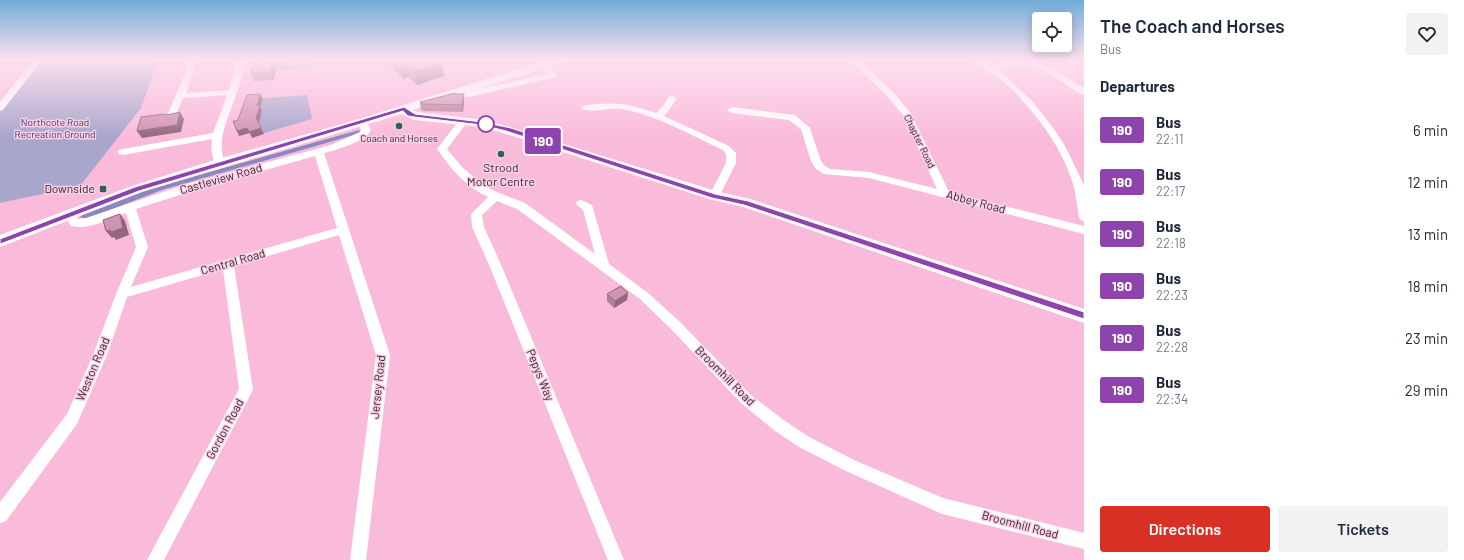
<!DOCTYPE html>
<style>
:root{--surface:#fff;--page:#f2f2f3;--text:#1f2937;--muted:#747a83;--accent:#d93025}
body{margin:0;font-family:Barlow,sans-serif;background:var(--page);color:var(--text);height:100vh;display:flex;flex-direction:column;font-size:15px;white-space:nowrap}
*{box-sizing:border-box;margin:0}
p{font-size:13px;color:var(--muted)}
.icon{flex:none;width:22px;height:22px;fill:none;stroke:currentColor;stroke-width:2;stroke-linecap:round;stroke-linejoin:round}
.map{position:relative;flex:1;overflow:hidden}
.side{display:flex;flex-direction:column;background:var(--surface);width:380px}
.side>*{flex:none}
.badge{padding:0 8px;border-radius:3px;font-size:14px;line-height:26px}
.tools{position:absolute;left:1032px;top:12px;display:grid;gap:8px}
.tools a{display:grid;place-items:center;width:40px;height:40px;border-radius:4px;background:var(--surface);box-shadow:0 2px 10px #0003;font-size:20px}
.map>.badge{position:absolute;translate:-50% -50%;box-shadow:0 0 0 2px #fff}
h2{padding:0 16px;font-size:15px;line-height:36px}
.round{display:grid;place-items:center;flex:none;width:42px;height:42px;border-radius:4px;background:var(--page)}
.head{display:flex;align-items:center;justify-content:space-between;height:68px;padding:0 16px}
h1{font-size:19px;font-weight:600;line-height:30px}
.primary-button{display:flex;gap:8px;margin-top:auto;padding:8px 16px}
.primary-button a{flex:1;height:46px;border-radius:4px;background:var(--accent);color:#fff;font-size:16px;font-weight:600;line-height:46px;text-align:center}
.primary-button a+a{background:var(--page);color:var(--text)}
ul{padding:0;list-style:none}
li{display:flex;align-items:center;gap:12px;height:52px;padding:0 16px}
li div{flex:1}
li b{display:block;font-size:15px}
li em{font-style:normal}
li .badge{min-width:44px;font-weight:700;text-align:center}
main{display:flex;flex:1;min-height:0}
.map>svg:first-child{display:block}
.green{fill:#a8a6cb}
.forest{fill:#8b87c1}
.lines{fill:none;stroke-linecap:round;stroke-linejoin:round}
.minor{fill:#fff;fill-rule:evenodd}
.major{fill:#fff;fill-rule:evenodd}
.wall{fill:#b47e9a}
.shaded-wall{fill:#92677d}
.building{fill:#d193b3;stroke:#92677d}
.line{fill:#8e44ad;stroke:#fff}
.stop-dot{fill:#fff;stroke:#8e44ad;stroke-width:2}
.poi-dot{fill:#28644f;stroke:#f7d0e4;stroke-width:1.5}
.labels{text-anchor:middle;stroke-width:3;stroke-linejoin:round;paint-order:stroke}
.far-park-label{font-size:10px;fill:#42377e;stroke:#f7d0e4}
.far-poi-label{font-size:10px;fill:#3f2633;stroke:#f7d0e4}
.far-street-label{font-size:10px;fill:#3f2633;stroke:#f7d0e4}
.poi-label{font-size:12px;fill:#3f2633;stroke:#f7d0e4}
.street-label{font-size:12px;fill:#3f2633;stroke:#f7d0e4}
</style>
<main>
<div class="map">
<svg width="1084" height="560" viewBox="0 0 1084 560">
<rect width="100%" height="100%" fill="#fabbdb"/>
<path class="green" d="M41,59h122l-6,4 -16,45 -61,78 -80,17v-96z
M313,60l-3,9 -36,2 -9,-8z
M307,95l5,24 -48,14 -29,-1 24,-8 1,-5 -7,-20z"/>
<path class="forest" d="M359,130l2,3 -199,57 -76,29 -4,-1 -2,-2 65,-26z"/>
<g class="lines">
<path class="minor" d="M34,59h9l-40,51 -3,1v-9z
M186,59h8v12l-8,22 43,-3 9,-31h8c-3,11 -5,22 -9,33 -7,24 -22,46 -12,71l-1,2h-8c-5,-9 -5,-16 -4,-26l-89,16 -4,-1 -1,-2 1,-2 4,-1 90,-16 14,-38 -44,3 -9,22 -3,1 -5,-3 20,-47z
M849,59h9l34,32 18,21 39,80 135,34v8l-215,-56 -45,-4 -8,-5 -5,-8 -10,-32 -12,-9 -57,-7 -5,-3 5,-3 63,8 15,13 11,33 3,4 6,4 39,3 68,17 -34,-74 -17,-20z
M973,59h10l9,6c10,-2 21,-6 31,-6 23,1 42,18 61,29v7c-7,-2 -13,-7 -19,-11 -27,-18 -35,-23 -67,-15l35,33 21,27 11,17 19,39v36l-4,-1 -1,-3c-2,-11 -3,-22 -6,-33 -11,-38 -40,-75 -68,-101 -10,-8 -23,-14 -32,-24z
M544,62c5,2 10,9 13,13l-1,2 -87,20 -7,-1 -4,-5 4,-3 7,3 78,-17 -7,-9z
M672,95l5,3 -7,11 -6,7 65,30 7,7v10l-18,36h-8l-1,-3 17,-33v-9l-3,-4c-33,-15 -67,-36 -103,-41 -9,-2 -33,5 -39,-1 4,-4 10,-3 15,-4 25,-2 37,1 60,9l7,-7 6,-10z
M463,118l5,3 -21,28 15,18 21,18 16,8 26,10 70,51 -12,-44 -7,-6 1,-3 4,-1 11,5 17,59 39,29 31,28 72,74 34,26 24,16 47,24 87,37 141,35v16l-142,-35 -96,-43 -47,-24 -24,-16 -34,-28 -70,-74 -31,-30 -123,-90 -20,-8 -15,14 2,12 18,40 122,293h-16l-118,-293 -18,-40 -1,-13 17,-17c-22,-10 -38,-29 -51,-48l23,-30z
M363,119l3,1 5,10c-6,12 -35,20 -47,23l66,202 -24,205h-16l26,-205 -37,-120 -105,31 19,124 -89,170h-17l92,-171 -16,-120 -96,28 -20,58 -30,69 -71,97 -6,2v-21l67,-88 26,-59 23,-61 20,-47 -10,-34c-15,5 -38,18 -55,13l-7,-12 1,-3h8l5,8 8,-1 101,-34 144,-39 29,-13 1,-2 -3,-8zM315,156l22,72 -206,59 17,-40 -12,-38 59,-19z"/>
<path class="major" d="M550,59h18l-1,2 -154,49 4,2 69,8 230,71 34,8 334,110v14l-341,-116 -34,-8 -206,-66 -21,-6 -68,-7 -12,-6 -260,78 -142,55v-12l132,-49 83,-26 144,-41z"/>
</g>
<path class="wall" d="M384,59h56l2,3 2,14 -27,9 -9,-8 -5,2z
M1074,59h10v7z
M266,60l1,3h5v1h1l3,7 -3,9 -19,1 -3,-7z
M464,94v7l-1,11 -38,-1 -4,-1 -1,-8z
M628,293l-1,7 -13,8 -7,-7v-7z"/>
<path class="shaded-wall" d="M442,62l2,14 -27,9 -3,-14z
M272,63l1,2v-1l3,7 -3,9 -3,-7z
M406,63l2,14 -5,2 -3,-14z
M260,94l3,5 -3,8 2,4 -3,12 -3,-5 1,-13z
M464,94v7l-1,11 -1,-7z
M180,112l4,7 -3,13 -39,6 -5,-7z
M247,128h14l3,6 -12,4 -2,-5 -11,3 -2,-5z
M120,214l5,7 4,14 -13,5 -2,-3 -2,1 -6,-7z
M628,293l-1,7 -13,8 1,-7z"/>
<path class="building" d="M394,59h46l2,3 -28,9 -8,-8 -6,2z
M266,60l-1,3h7l-1,1h2l-3,9 -19,1 4,-13z
M455,93v1h9l-2,11 -38,-1 -4,-2z
M260,94l-3,11h3l-4,13 5,10 -12,4 -2,-4 -10,3 -4,-10h4l2,-4 8,-22z
M180,112l-3,13 -40,6 4,-14 23,-3 3,1z
M120,214l3,14 -12,4 -1,-2 -4,1 -3,-11z
M621,286l7,7 -13,8 -8,-7z"/>
<linearGradient id="sky" x2="0" y2="1"><stop stop-color="#6fadd8"/><stop offset="0.43" stop-color="#fde0ef"/><stop offset="1" stop-color="#fde0ef" stop-opacity="0"/></linearGradient>
<rect width="1084" height="138" fill="url(#sky)"/>
<path class="line" d="M404,107l11,7 67,8 29,6 204,66 33,7 336,111v7l-340,-114 -32,-7 -206,-67 -24,-6 -68,-8 -6,-1 -5,-5 -264,80 -136,52 -3,1v-5l135,-52z"/>
<circle class="stop-dot" cx="486" cy="124" r="8"/>
<g class="poi-dot">
<circle cx="399" cy="126" r="4"/>
<circle cx="501" cy="154" r="4"/>
<rect x="99" y="185" width="8" height="8" rx="2"/>
</g>
<g class="labels">
<g class="far-park-label">
<text x="55" y="126">Northcote Road<tspan x="55" dy="12">Recreation Ground</tspan></text>
</g>
<g class="far-poi-label">
<text x="399" y="142">Coach and Horses</text>
</g>
<g class="far-street-label">
<text transform="translate(920 141) rotate(64)" y="4">Chapter Road</text>
</g>
<g class="poi-label">
<text x="501" y="172">Strood<tspan x="501" dy="14">Motor Centre</tspan></text>
<text x="95" y="193" text-anchor="end">Downside</text>
</g>
<g class="street-label">
<text transform="translate(221 179) rotate(-16)" y="4">Castleview Road</text>
<text transform="translate(976 202) rotate(15)" y="4">Abbey Road</text>
<text transform="translate(233 262) rotate(-16)" y="4">Central Road</text>
<text transform="translate(93 369) rotate(-67)" y="4">Weston Road</text>
<text transform="translate(540 375) rotate(68)" y="4">Pepys Way</text>
<text transform="translate(725 376) rotate(45)" y="4">Broomhill Road</text>
<text transform="translate(378 387) rotate(-84)" y="4">Jersey Road</text>
<text transform="translate(225 429) rotate(-62)" y="4">Gordon Road</text>
<text transform="translate(1020 525) rotate(15)" y="4">Broomhill Road</text>
</g>
</g>
</svg>
<div class="tools">
<a><svg class="icon" aria-label="locate" viewBox="0 0 24 24"><circle cx="12" cy="12" r="6"/><path d="M12 2v4M12 18v4M2 12h4M18 12h4"/></svg></a>
</div>
<b class="badge" style="left:543px;top:141px;background:#8e44ad;color:#fff">190</b>
</div>
<section class="side">
<div class="head"><div><h1>The Coach and Horses</h1><p>Bus</p></div><a class="round"><svg class="icon" aria-label="heart" viewBox="0 0 24 24"><path d="M12 20l-8-8c-3-5 5-10 8-4 3-6 11-1 8 4z"/></svg></a></div>
<h2>Departures</h2>
<ul>
<li><span class="badge" style="background:#8e44ad;color:#fff">190</span><div><b>Bus</b><p>22:11</p></div><em>6 min</em></li>
<li><span class="badge" style="background:#8e44ad;color:#fff">190</span><div><b>Bus</b><p>22:17</p></div><em>12 min</em></li>
<li><span class="badge" style="background:#8e44ad;color:#fff">190</span><div><b>Bus</b><p>22:18</p></div><em>13 min</em></li>
<li><span class="badge" style="background:#8e44ad;color:#fff">190</span><div><b>Bus</b><p>22:23</p></div><em>18 min</em></li>
<li><span class="badge" style="background:#8e44ad;color:#fff">190</span><div><b>Bus</b><p>22:28</p></div><em>23 min</em></li>
<li><span class="badge" style="background:#8e44ad;color:#fff">190</span><div><b>Bus</b><p>22:34</p></div><em>29 min</em></li>
</ul>
<div class="primary-button"><a>Directions</a><a>Tickets</a></div>
</section>
</main>
